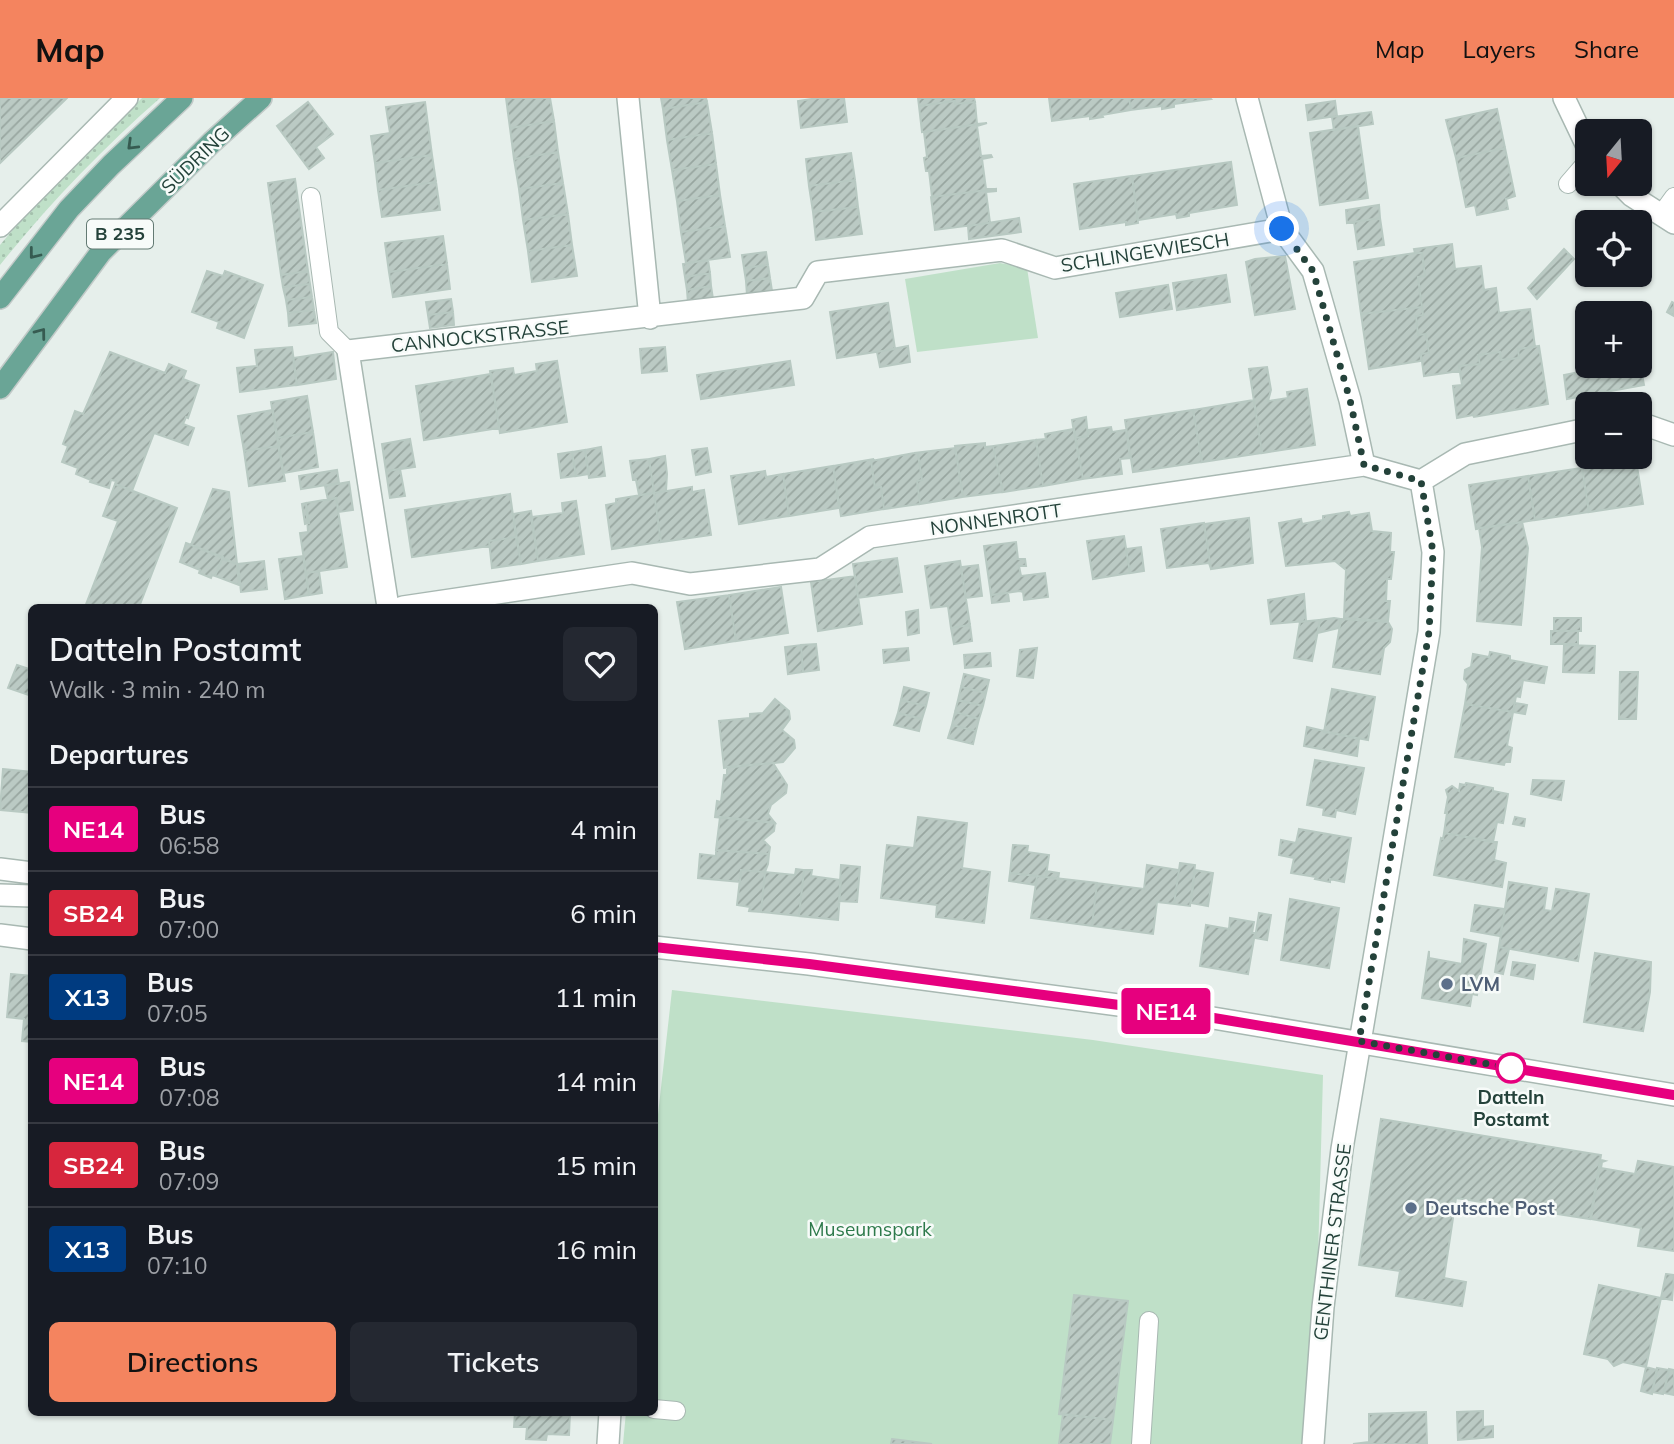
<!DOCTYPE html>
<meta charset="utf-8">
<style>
:root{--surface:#171b24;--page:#242831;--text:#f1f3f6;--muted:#9ea1a6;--line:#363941;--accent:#f4845f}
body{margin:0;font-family:Mulish,sans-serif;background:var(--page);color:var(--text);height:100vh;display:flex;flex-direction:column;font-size:26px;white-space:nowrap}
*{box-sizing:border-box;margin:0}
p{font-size:23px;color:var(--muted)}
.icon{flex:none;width:38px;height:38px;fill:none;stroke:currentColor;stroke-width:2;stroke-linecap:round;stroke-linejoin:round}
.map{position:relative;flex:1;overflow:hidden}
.drawer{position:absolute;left:28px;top:506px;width:630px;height:812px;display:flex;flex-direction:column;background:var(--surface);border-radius:10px;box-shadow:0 2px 5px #0004}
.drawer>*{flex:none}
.badge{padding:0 14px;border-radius:5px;font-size:24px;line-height:46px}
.needle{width:46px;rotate:198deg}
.fabs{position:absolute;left:1575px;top:21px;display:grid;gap:14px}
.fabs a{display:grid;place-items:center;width:77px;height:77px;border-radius:10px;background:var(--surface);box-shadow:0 2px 5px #0004;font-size:35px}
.you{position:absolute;width:35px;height:35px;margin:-18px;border:5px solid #fff;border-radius:50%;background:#1a73e8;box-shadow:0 0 0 10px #1a73e833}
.map>.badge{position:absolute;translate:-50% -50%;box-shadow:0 0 0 4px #fff}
h2{padding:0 21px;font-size:26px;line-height:63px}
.round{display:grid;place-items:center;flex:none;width:74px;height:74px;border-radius:10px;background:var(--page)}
.overview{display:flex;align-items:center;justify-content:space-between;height:119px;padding:0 21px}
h1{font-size:33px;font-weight:600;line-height:52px}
.primary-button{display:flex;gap:14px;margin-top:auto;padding:14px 21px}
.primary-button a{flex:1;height:80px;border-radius:10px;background:var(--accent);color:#111;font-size:28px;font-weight:600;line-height:80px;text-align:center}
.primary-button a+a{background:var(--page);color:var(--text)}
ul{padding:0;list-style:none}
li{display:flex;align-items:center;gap:21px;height:84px;padding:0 21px;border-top:2px solid var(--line)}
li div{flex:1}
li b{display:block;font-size:26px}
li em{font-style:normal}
li .badge{min-width:77px;font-weight:700;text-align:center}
header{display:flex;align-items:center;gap:42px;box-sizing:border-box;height:98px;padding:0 35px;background:var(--accent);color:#111}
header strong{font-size:33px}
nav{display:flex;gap:38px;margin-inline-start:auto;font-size:24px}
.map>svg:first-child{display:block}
.grass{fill:url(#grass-dots)}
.park{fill:#bfe0c8}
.building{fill:url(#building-hatch);stroke:#b8c9c2;stroke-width:2}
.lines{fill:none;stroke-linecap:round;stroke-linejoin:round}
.lane-casing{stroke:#a8b8b2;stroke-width:20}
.street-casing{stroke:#a8b8b2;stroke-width:24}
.primary-casing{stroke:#c2cac8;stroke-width:24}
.lane{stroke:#fff;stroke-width:18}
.street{stroke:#fff;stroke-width:21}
.primary{stroke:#6aa596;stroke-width:21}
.oneway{stroke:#365b51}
.line-casing{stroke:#fff;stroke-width:16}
.line{stroke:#e6007e;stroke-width:10}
.walk{stroke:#24423a;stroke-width:7;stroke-dasharray:0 12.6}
.service-dot{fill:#5c6f8a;stroke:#f7fbf9;stroke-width:2.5}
.stop-dot{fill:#fff;stroke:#e6007e;stroke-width:3.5}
.labels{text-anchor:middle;stroke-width:5;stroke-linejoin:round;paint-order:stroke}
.shield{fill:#f7fbf9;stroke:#637a73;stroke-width:2}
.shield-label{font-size:18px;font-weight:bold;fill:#24423a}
.street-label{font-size:19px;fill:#24423a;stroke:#f7fbf9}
.service-label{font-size:19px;font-weight:bold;fill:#4e5e75;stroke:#f7fbf9;text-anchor:start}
.stop-label{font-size:19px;font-weight:bold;fill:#24423a;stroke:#f7fbf9}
.park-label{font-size:19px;fill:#2d7a4b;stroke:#f7fbf9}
</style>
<header>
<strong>Map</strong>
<nav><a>Map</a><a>Layers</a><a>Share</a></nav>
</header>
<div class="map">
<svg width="1674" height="1346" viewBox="0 0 1674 1346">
<defs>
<pattern id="grass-dots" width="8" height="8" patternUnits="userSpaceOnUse" patternTransform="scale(1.75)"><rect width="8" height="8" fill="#bfe0c8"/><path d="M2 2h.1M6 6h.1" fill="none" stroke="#a4c1ad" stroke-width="1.8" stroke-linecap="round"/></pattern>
<pattern id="building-hatch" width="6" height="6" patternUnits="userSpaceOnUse" patternTransform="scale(1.75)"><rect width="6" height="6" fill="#bbcac4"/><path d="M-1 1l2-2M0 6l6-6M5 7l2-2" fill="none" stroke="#98a6a0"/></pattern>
</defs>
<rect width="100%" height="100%" fill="#e6efeb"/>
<path class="grass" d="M142,0h18c-57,50 -112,107 -160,167v-20l27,-32z"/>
<path class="park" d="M1000,165l27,5 11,70 -121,14 -12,-73z
M672,892l421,50 230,35 -10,369h-690l3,-32h28v-262z"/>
<path class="building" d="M0,0h67l-67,65z
M506,0h44l4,23 -44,7z
M661,0h45l1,4 -44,7z
M818,0h26l3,24 -46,6 -3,-27z
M918,0h56l1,4 -20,2v-3l-36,5z
M1049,0h80l2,12 -29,5 1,2 -13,2v-3l-38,5z
M1129,0h81l1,1 -37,5v3l-12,2v-3l-31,4z
M955,3v3l20,-2 2,22 10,-1 -65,9 -3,-26z
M1335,3l2,15 -29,4 -2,-15z
M308,4l25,32 -17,13 8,11 -15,11 -32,-43z
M425,4l7,53 -57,8 -4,-27 19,-3 -4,-26z
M707,4l5,31 -45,7 -4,-31z
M1497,11l8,39 -49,10 -10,-38z
M1371,14l2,12 -39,6 -2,-13z
M554,23l4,31 -44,7 -4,-31z
M987,25l-10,3 4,30 10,-1 1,2 -10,2 4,30h10l-64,8 -3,-26h-3l-2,-13 3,-1 -3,-25z
M1358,28l10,72 -48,7 -10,-72z
M712,35l4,31 -44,6 -5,-30z
M1505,50l10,48 -9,3 2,10 -31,6 -2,-10 -9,2 -10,-49z
M558,54l5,31 -44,6 -5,-30z
M851,55l4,27 -46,6 -3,-27z
M432,57l4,27 -58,8 -3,-27z
M1231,64l6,43 -48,8v3l-12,2 -1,-4 -38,6 -6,-44z
M716,66l4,31 -43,6 -5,-31z
M1132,78l6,47 -12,2v-3l-46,7 -6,-45z
M295,81l13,92 -27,4 -13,-92z
M855,82l3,27 -45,5 -4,-26z
M436,84l4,28 -58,7 -4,-27z
M563,85l5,31 -45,6 -4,-31z
M996,91v2l-10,1 4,31 -55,7 -4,-33z
M720,97l5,31 -44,6 -4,-31z
M1379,107l1,13 -33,5 -1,-13z
M858,109l4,27 -46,6 -3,-28z
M568,116l4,31 -44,6 -5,-31z
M1019,120l2,14 -52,7 -1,-13z
M1380,120l4,27 -26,4 -4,-27z
M725,128l5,31 -44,6 -5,-31z
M1640,136l7,4 -7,14z
M443,138l4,28 -58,8 -4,-29z
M1452,146l3,25 26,-3 3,24 12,-2 3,25 31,-4 5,38 -17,2 1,9 -18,2 -1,-8 -22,3 2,9 -21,2 1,5 -36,5 -3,-22 8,-1 -3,-19 -8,1 -2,-19 7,-1 -5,-38 7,-1 -3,-23h-7l-1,-4z
M572,147l5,31 -45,6 -4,-31z
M1587,149v19l-8,-4z
M1564,151l10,10 -37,40 -9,-11z
M766,154l2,13 -24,3 -2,-13z
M1415,155h7l3,23 -7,1 4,30 -61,7 -7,-52z
M1285,158l10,53 -40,6 -9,-53 9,-3z
M708,162l2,13 -25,4 -2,-13z
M447,166l3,25 -57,8 -4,-25z
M768,167l2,13 -24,3 -2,-13z
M207,173l16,5 2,-5 38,14 -19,53 -27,-10 2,-6 -27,-10z
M308,173l2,13 -27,3 -2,-12z
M710,175l1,13 -24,4 -2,-13z
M1226,177l4,27 -53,8 -4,-27z
M1603,177h25l-5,10z
M770,180l2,13 -25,4 -1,-14z
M310,186l2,13 -26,3 -3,-13z
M1168,187l4,24 -52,8 -4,-24z
M711,188l2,13 -25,4 -1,-13z
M312,199l2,13 -26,3 -2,-13z
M451,201l2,13 -25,3 -2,-13z
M1672,204l2,1v13l-7,-4z
M888,205l7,46 -58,9 -7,-46z
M1422,209l1,8 -7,1 2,19 8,-1 3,19 -8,1v7l-52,8 -8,-55z
M314,212l2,13 -27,3 -1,-13z
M453,214l1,13 -24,3 -2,-13z
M908,248l2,16 -30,5 -3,-15z
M1539,248l9,58 -74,13 -1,-2 -16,3 -4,-32 9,-1 -3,-19 21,-2 -2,-9 22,-3 1,8 18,-2 -1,-9z
M292,249l5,38 -57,7 -3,-24 20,-2 -2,-16z
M665,249l2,24 -25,2 -2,-24z
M110,254l55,21 4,-9 17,7 -3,8 16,6 -11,33 -2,-1 -3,7 11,4 -6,17 -34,-12 -22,58 -17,-7 1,-3 -5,-1 -2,8 -19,-6 1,-2 -15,-6 2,-6 -16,-6 6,-16 -5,-2 12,-33 8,3z
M333,254l3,27 -39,6 -4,-27z
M557,263l10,61 -67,11 -10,-62 23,-3 1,7 23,-4 -1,-7z
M790,263l4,24 -93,14 -4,-24z
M1640,266l4,21 -77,14 -3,-24 45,-9 6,4 7,-4h18z
M1267,269l4,23 -3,11 20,-3 -1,-6 20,-3 8,56 -53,8 -13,-84z
M491,276l8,54 -75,12 -8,-54z
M307,298l6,36 -36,6 -6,-36z
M1254,302l8,53 -60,9 -9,-52z
M273,312l6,36 -35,5 -6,-35z
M1193,312l9,52 -69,10 -8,-52z
M1086,319l2,19 -13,2 -3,-18z
M1111,329l1,5 14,-2 4,28 -10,1 2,15 -39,5 -8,-41 13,-2 1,-6z
M1074,331l9,50 -40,7 -7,-46 10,-1 -1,-5z
M313,334l5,35 -35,6 -6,-35z
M410,341l5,28 -29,4 -4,-27z
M1036,342l7,46 -40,6 -10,-46z
M985,345v4l8,-1 10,46 -40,5 -8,-51z
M279,348l6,35 -36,5 -5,-35z
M601,349l4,29 -16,2 -4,-28z
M707,350l4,24 -15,3 -4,-25z
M955,350l8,49 -43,7 -3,-23 5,-1 -4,-26 -4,-1z
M585,352l4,24 -13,2 -4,-24z
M572,354l4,24 -15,2 -3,-24z
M914,355l4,1 4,26 -5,1 3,23 -36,5 -3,-22 -6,1 -4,-27z
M665,358l2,18 -1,17 -12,2 -5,-34z
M649,361l5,34 -15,2 -3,-15h-3l-3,-19z
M874,361l-3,2 4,27 6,-1 3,22 -43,7 -8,-50z
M1636,362l7,44 -54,8 -7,-44z
M833,368l6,42 -50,8 -6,-42z
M1582,370l7,44 -54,8 -7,-44z
M400,371l5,27 -15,2 -4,-27z
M337,372l2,13 -38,6 -2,-13z
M765,373l1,6 17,-3 6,42 -50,8 -8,-48z
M1528,378l7,44 -59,9 -7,-44z
M349,384l4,28 -14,2 -3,-14 -8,2 -3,-14z
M115,386l62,24 -38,99h-54l33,-86 -15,-5z
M692,389v5l12,-2 7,45 -50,7 -7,-49z
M213,391l16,3 8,72 -46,-19z
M654,395l7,49 -49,7 -6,-44 10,-2v-4z
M510,396l6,43 -27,4 1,5 -78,11 -7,-47z
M336,400l11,69 -41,6 -6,-40 8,-1 -2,-29z
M576,403l8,53 -46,7 -7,-44 32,-4 -1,-10z
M306,405l3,20 -4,1 -3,-20z
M531,413l7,50 -17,3 -8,-50z
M1349,414l1,4 19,-3 3,18 19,2 -1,19h4l-3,27h-4l-1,22h4l-2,20 -44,-3 2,-48 -11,-9 -49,5 -7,-43 22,-4 1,5 21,-4v-4z
M1249,420l4,45 -42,6 -7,-45z
M1522,424l6,26 -7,77 -44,-4 5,-74 -3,-19z
M1204,425l7,46 -2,-6 -42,5 -6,-39z
M1124,438l6,37 -37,6 -6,-38z
M516,439l5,27 -29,4 -3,-27z
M1016,444l2,17h7l1,7h-7l2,10 24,-3 3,24 -24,3 -1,-8 -3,-1 -29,4 -7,-49z
M186,445l37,14 -8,19 -3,-1 -1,3 -12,-5 1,-3 -20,-8z
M1141,449l3,24 -14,2 -4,-24z
M303,458l6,39 -24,4 -6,-40z
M897,460l5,34 -44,6 -5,-34z
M222,461l15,5 2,21 -24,-9z
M264,463l3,28 -26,3 -3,-28z
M960,463l10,64 -19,3 -3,-22 -17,2 -6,-42z
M978,467l4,31 -16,2 -5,-31z
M319,473l3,22 -13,2 -3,-22z
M855,478l7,48 -44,7 -7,-49z
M781,489l7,46 -52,8 -7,-46z
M1008,495l1,8 -17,2 -1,-8z
M1304,496l2,27 -35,3 -3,-24z
M729,497l7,46 -51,8 -8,-47z
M918,512l1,23 -11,2 -2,-23z
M1334,520l7,1 -2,9 -21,5 2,-13z
M1554,520h27v13h-27z
M1341,521l47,3 4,7 -2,13 -6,6 -4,26 -47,-7z
M1320,522l-8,41 -18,-3 6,-36z
M970,527l2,16 -18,3 -3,-16z
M1551,533h27v13h-27z
M816,546l3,26 -16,2 -2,-27z
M801,547l2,27 -15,2 -3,-27z
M1564,547l31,1 -1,27 -31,-1z
M908,550l1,12 -25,3 -1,-13z
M1037,550l-4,30 -16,-2 3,-26z
M1490,554l20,4v4l37,7 -3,16 -21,-3 -3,17 -4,-1 -3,16 -48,-8 3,-20 -4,-5 1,-9 6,-3 2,-13 16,3z
M990,555l1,13 -26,2 -1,-13z
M17,567l15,5v26l-24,-8z
M1620,574h18l-2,47h-17z
M964,576l25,6 -3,13 -25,-6z
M904,589l25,6 -3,13 -25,-6z
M961,589l25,6 -3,13 -25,-6z
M1332,591l43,8 -7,43 -44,-8z
M775,601l14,12 1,8 -8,11 12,10 1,8 -12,14 -59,6 -5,-47 31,-3v-4l13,-1z
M901,602l25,6 -4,13 -24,-6z
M958,602l25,6 -4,13 -24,-7z
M1515,605l12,2 -2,9 -12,-2z
M1465,606l48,8 -6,34 5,2 -2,14h-5l-1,3 -49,-8z
M955,614l24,7 -3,12 -24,-6z
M898,615l24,6 -3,12 -25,-6z
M952,627l24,6 -3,13 -25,-6z
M1307,629l52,12 -2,17 -53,-10z
M1315,662l49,8 -9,46 -19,-4 -1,7 -12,-2 1,-7 -17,-3z
M773,665l14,22 -1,8 -15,12 -3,9 7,9 -60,-6 2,-16 4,1 3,-27h3v-8z
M3,671l29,3v41l-32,-3z
M1533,682l31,1 -3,19 -30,-6z
M1466,685l27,5v3l15,3 -5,29 -6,-1 -4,20 -49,-9 3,-20h-2l3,-16 -2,-7 6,-4 7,5 1,-7 5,1z
M720,719l55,6 -1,8 -11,9 7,7 -1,7 -53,-4z
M918,719l49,6 -5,45 28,4 -6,51 -48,-6 1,-12 -56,-7 6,-53 27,3z
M1515,719l10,2 -1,7 -11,-2z
M1299,731l52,9 -7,44 -14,-3v3l-15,-3 1,-2 -25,-4 3,-15 -15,-3 2,-15 15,3z
M1444,735l53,9 -3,18 12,3 -4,24 -68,-12 7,-37 2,1z
M1013,747l15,1 -1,6 22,3 -3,22 -36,-4z
M716,752l53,4 -1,10 -3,8 -24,-2 -1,12 -42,-4 2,-24 16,2z
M1180,765l15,2 -5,41 -16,-2z
M841,767l19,2 -3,35 -18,-1z
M1147,767l32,5 -5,34 -17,-2 -4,32 -61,-8 5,-43 47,6z
M796,771l8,1 -5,46 -38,-4 4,-40 30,3z
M741,772l24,2 -4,40 -12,-1 1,-4 -13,-2z
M804,772h8l-1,6 30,4 -3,40 -39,-4z
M1195,772l18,3 -5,33 -17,-3z
M1046,773l13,2 -1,6 -12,-2z
M1010,775l27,3 -1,9 -27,-4z
M1037,778l60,7 -5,43 -61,-8z
M1509,784l38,6 -3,22 8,1 4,-22 33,5 -11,67 -79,-14z
M1290,801l49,9 -10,60 -48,-8z
M1475,807l30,4 -5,27 -29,-5z
M1259,815l12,2 -4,25 -12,-2z
M1230,820l24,4 -2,11h3l-7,41 -48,-8 6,-41 23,4z
M1464,841l22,5 -9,51 -5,-1 -2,12 -48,-8 7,-47v7l33,6z
M1499,849l10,2 -6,25 -8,-2z
M1595,855l56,9 -1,30 -7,39 -59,-9z
M1513,864l22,3 -2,14 -22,-4z
M11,876l21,2v66l-10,-1 2,-22 -17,-2z
M1381,1021l220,36 -11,64 -134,-21 -12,80 22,4 -4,24 -66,-10 4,-25 -41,-6z
M1601,1062l4,1 -3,1 -1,6 34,6 3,-13 36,6v84l-36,-5 3,-18 -50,-9z
M1666,1176l8,1 -2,25 -11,-2z
M1599,1187l62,13 -15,69 -23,-5 -9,4 -6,-7 -24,-5z
M1074,1197l54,6 -15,119 -54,-6z
M1646,1269l11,3 -5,24 -11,-3z
M1657,1270l12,2 -6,24 -11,-2z
M1669,1271l5,1v25l-10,-2z
M1483,1313v16l10,-1v11l-35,3 -1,-28z
M515,1314h55l-1,23 -22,-1 -1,6 -20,-1 1,-12h-13z
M1426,1314l1,32h-74l16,-2v-28z
M1063,1316l50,6 -3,24h-51z
M892,1341l40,5h-41z"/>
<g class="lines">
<defs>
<path id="lane" d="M1568,86l19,-22
M311,99l18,135 19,19
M1661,117l13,-18
M654,1311l22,2
M1141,1346l8,-123"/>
<path id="street" d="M628,0l22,220
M1247,0l35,131 31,42 37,129 14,65
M1564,0l23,48
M1620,86l12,12 42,27
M0,128l127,-128
M1640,325l34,12
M388,509l-40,-256 455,-53 15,-26 184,-22 53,18 227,-39
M403,509l229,-34 58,11 130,-15 50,-32 494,-72 57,16 44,-27 122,-25
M0,771l32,4
M0,797l32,1
M0,837l32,4
M654,849l155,17 392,52 473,79
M608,1346l2,-32
M1313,1346l10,-137 19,-158 87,-517 4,-80 -12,-71"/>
<path id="primary" d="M0,200l69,-89 42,-44 71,-67
M0,290l101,-136 111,-110 49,-44"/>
</defs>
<use href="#lane" class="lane-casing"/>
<use href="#street" class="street-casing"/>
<use href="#primary" class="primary-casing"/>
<use href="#lane" class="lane"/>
<use href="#street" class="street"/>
<use href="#primary" class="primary"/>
</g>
<defs><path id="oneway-chevron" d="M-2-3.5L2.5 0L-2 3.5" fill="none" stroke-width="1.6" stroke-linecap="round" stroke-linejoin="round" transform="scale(1.75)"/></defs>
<g class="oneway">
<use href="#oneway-chevron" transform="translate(132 47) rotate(136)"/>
<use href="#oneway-chevron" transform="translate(34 156) rotate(128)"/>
<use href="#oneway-chevron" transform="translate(41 235) rotate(-53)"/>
</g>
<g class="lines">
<defs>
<path id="line" d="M654,849l155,17 393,52 472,79"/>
</defs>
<use href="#line" class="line-casing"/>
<use href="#line" class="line"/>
<path class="walk" d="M1282,131l31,42 37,129 14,65 57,16 12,71 -4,80 -70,409 157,28 -5,-1"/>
</g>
<g class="service-dot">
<circle cx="1447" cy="886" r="7"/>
<circle cx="1411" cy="1110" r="7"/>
</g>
<circle class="stop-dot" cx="1511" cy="970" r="14"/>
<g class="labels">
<rect class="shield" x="87" y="121.5" width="66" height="29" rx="5"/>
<g class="shield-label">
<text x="120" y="142">B 235</text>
</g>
<g class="street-label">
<text transform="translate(195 62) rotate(-44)" y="7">SÜDRING</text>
<text transform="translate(1145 154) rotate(-9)" y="7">SCHLINGEWIESCH</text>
<text transform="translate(480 238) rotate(-6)" y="7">CANNOCKSTRASSE</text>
<text transform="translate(996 421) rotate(-8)" y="7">NONNENROTT</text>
<text transform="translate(1332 1144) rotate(-83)" y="7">GENTHINER STRASSE</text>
</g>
<g class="service-label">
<text x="1461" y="893">LVM</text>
<text x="1425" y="1117">Deutsche Post</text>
</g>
<g class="stop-label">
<text x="1511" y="1006">Datteln<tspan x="1511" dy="22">Postamt</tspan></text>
</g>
<g class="park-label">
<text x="870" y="1138">Museumspark</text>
</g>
</g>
</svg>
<div class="fabs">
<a><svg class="needle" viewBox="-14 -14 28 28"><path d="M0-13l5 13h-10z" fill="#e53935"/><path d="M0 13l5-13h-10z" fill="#9ea1a6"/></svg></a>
<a><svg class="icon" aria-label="locate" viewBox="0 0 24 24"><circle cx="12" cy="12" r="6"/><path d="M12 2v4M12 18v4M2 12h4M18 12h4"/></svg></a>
<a>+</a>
<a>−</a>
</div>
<div class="you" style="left:1282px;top:131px"></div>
<b class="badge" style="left:1166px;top:913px;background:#e6007e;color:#fff">NE14</b>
<section class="drawer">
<div class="overview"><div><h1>Datteln Postamt</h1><p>Walk · 3 min · 240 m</p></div><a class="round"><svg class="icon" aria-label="heart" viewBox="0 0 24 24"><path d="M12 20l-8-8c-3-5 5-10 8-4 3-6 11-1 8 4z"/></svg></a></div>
<h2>Departures</h2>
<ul>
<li><span class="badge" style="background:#e6007e;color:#fff">NE14</span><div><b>Bus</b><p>06:58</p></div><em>4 min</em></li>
<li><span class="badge" style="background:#d7263d;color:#fff">SB24</span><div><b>Bus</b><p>07:00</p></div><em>6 min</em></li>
<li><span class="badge" style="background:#003b80;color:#fff">X13</span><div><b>Bus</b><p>07:05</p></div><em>11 min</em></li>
<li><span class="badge" style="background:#e6007e;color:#fff">NE14</span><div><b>Bus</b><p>07:08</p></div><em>14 min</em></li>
<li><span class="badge" style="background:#d7263d;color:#fff">SB24</span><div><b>Bus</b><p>07:09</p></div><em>15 min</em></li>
<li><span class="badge" style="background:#003b80;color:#fff">X13</span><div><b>Bus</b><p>07:10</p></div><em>16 min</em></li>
</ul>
<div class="primary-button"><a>Directions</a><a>Tickets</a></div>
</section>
</div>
